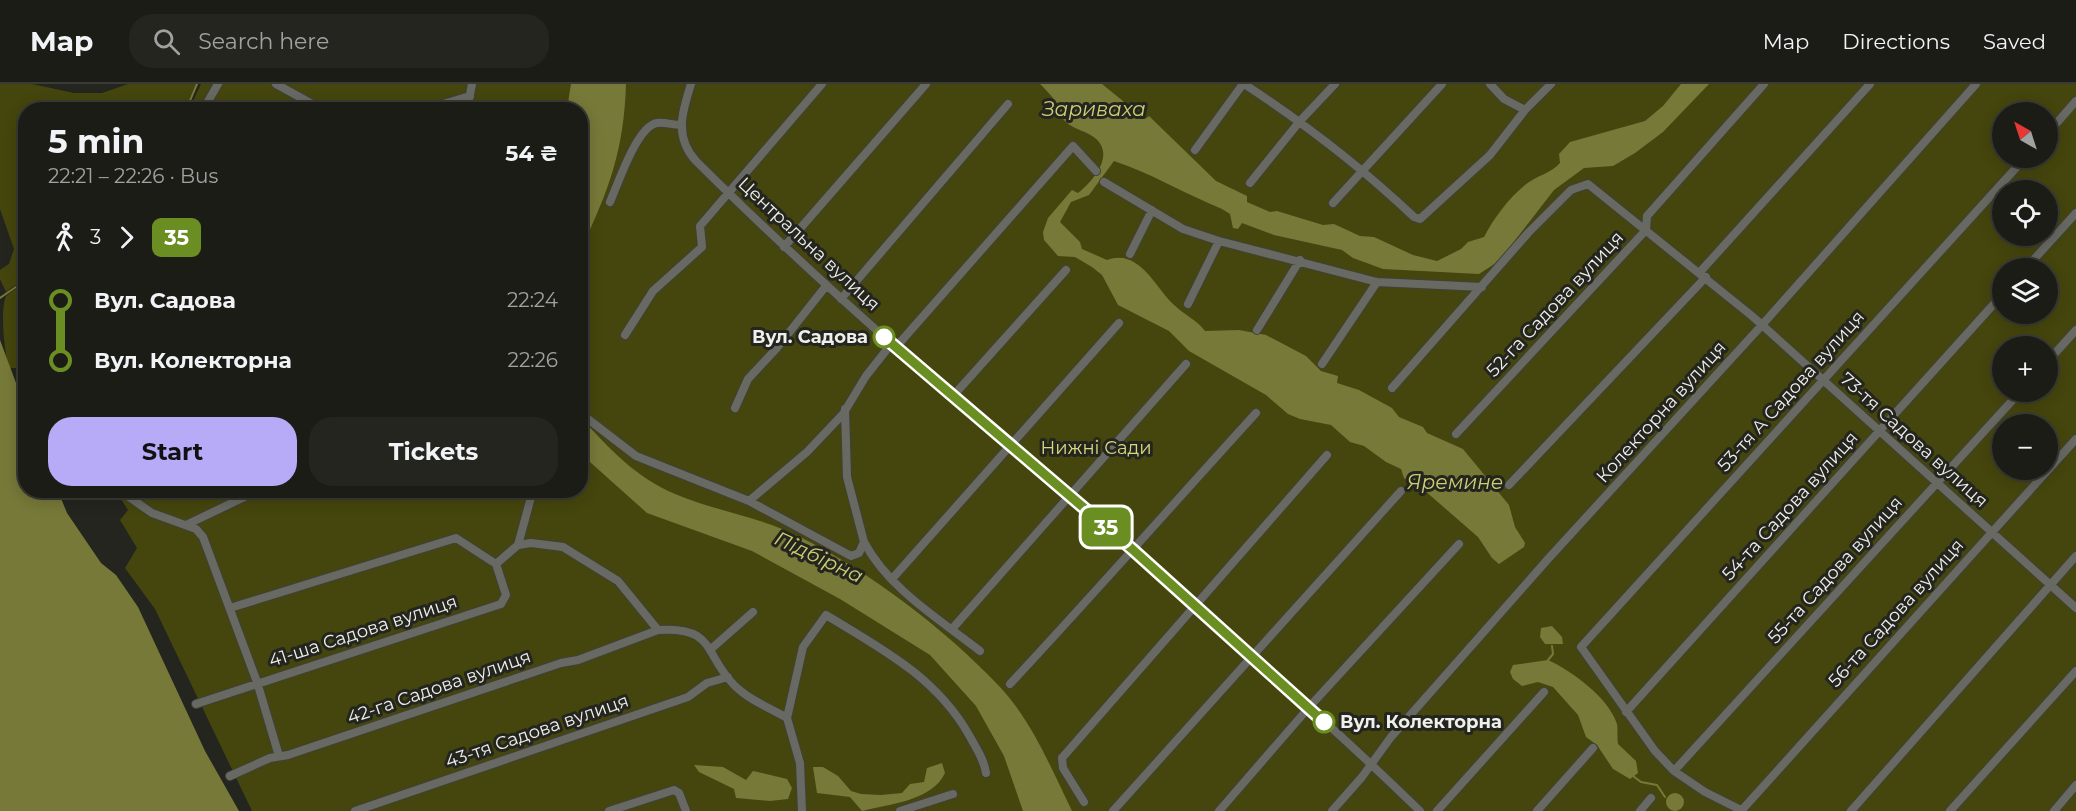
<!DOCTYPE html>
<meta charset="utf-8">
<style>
:root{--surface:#1c1c17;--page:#252520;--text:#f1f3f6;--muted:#a0a1a1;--line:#3a3a36;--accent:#b7abf8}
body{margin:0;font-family:Montserrat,sans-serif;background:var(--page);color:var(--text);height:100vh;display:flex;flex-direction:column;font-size:22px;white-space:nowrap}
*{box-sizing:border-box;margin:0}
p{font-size:20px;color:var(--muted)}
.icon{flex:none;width:33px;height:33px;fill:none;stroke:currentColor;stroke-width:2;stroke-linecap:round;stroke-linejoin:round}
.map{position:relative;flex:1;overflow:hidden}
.drawer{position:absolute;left:18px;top:18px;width:570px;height:396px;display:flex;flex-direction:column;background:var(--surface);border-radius:24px;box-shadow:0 3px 15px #0003,0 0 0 2px var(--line)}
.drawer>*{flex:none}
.badge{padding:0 12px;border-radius:9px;font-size:21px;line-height:39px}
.needle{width:39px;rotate:321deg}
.tools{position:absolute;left:1992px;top:18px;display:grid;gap:12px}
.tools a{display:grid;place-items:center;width:66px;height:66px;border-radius:50%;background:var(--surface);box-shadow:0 3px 15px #0003,0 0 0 2px var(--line);font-size:30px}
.map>.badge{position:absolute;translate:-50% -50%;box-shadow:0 0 0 3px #fff}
.legs{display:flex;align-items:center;gap:9px;height:66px;padding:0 30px;font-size:20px}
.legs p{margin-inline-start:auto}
.summary{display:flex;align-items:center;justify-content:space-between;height:102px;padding:0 30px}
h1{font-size:33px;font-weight:700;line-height:45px}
.cta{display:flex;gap:12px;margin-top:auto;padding:12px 30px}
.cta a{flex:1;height:69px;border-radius:24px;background:var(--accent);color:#111;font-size:24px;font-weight:700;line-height:69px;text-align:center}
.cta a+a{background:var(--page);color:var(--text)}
ul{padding:0 30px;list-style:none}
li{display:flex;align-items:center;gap:21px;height:60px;font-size:22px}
li i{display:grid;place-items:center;width:9px;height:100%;margin:0 8px;background:currentColor}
li i::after{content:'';width:15px;height:15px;margin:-8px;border:4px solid;border-radius:50%;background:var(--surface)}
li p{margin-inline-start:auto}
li:first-child i{background:linear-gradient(#0000 50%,currentColor 0)}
li:last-child i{background:linear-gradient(currentColor 50%,#0000 0)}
header{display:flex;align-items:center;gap:36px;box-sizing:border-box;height:84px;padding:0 30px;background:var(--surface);border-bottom:2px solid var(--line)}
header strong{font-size:28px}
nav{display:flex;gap:33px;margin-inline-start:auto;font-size:21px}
.search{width:420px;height:54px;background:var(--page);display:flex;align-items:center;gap:15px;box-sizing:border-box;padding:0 21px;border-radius:24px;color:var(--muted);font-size:22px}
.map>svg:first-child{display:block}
.green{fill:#45460d;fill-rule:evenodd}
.water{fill:#777939}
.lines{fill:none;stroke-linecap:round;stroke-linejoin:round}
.stream{stroke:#777939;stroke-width:2}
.minor-casing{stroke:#40403b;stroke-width:10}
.minor{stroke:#686962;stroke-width:8}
.line-1-casing{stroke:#fff;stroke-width:14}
.line-1{stroke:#6b8e23;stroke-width:9}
.stop-1-dot{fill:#fff;stroke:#6b8e23;stroke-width:3}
.labels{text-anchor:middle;stroke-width:6;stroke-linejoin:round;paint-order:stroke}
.street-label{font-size:18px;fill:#efefeb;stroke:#25251f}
.stop-label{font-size:18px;font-weight:bold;fill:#efefeb;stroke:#25251f;text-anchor:end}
.park-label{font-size:18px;fill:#d6d97d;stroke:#25251f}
.water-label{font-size:20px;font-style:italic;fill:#cbce72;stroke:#25251f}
</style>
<header>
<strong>Map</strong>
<div class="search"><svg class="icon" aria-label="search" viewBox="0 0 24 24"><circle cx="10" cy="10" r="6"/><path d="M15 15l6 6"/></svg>Search here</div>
<nav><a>Map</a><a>Directions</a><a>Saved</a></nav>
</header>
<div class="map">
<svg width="2076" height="727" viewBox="0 0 2076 727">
<rect width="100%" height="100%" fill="#25251f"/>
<path class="green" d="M0,0h32l42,9h28l26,-9h68l-11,25 -159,1 -1,168 -19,14 -6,-13v-9l9,-6 5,-15 -14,-40z
M201,0h1875v727h-1824l-97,-202 -30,-41 12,-20 -17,-28 8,-10 -12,-19 464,-1v-380l-391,-1zM2002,28h46v46h-46zM2002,106h46v46h-46zM2002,184h46v46h-46zM2002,262h46v46h-46zM2002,340h46v46h-46z
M25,198v86h-16c-5,-17 -9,-58 -3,-72 6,-5 13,-9 19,-14z"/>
<path class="water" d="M571,0h55c-2,66 -17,106 -45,165l-1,-139 -13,-1z
M1040,0h62l21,17 14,18h8l4,-3 67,65 31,15v6l23,10 7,-1 46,14 11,-1 26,12 14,1 39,18 24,6 24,-12 7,-7 16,-5c10,-19 24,-38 41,-52 12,-10 25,-11 35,-22l-1,-9 11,-12 75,-21 18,-15 18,-22h28l-46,48 -28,21 -22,13 -29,2 -30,22 -55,71 -20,13 -96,-5 -30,-11 -11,-8 -68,-15 -32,-12 -4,6 -5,-1 -3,-14 -8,-5c-37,-15 -71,-36 -108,-48l-25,34 -18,7 -11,20 20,20 2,7 25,11c32,-12 48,27 66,44 10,10 24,16 32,27l34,-1 27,5 40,21 15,15 17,5 -1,7 22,7 33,18 7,9 24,10 4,6 36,16 46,56 6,22 10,16 -1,4 -25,17 -7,-6 -14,-21 -54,-47 -20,-12 -3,-9 -15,-7 -22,-16 -14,-4 -19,-17 -31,-6 -12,-5 -22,-19 -77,-44 -20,-20 -51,-26 -16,-30 -10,-8 -17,-10 -17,-1 -14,-16 -1,-8 5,-14 24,-28 6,3c14,-11 38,-38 17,-55 -8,-7 -20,-8 -29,-16 -5,-4 -5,-10 -8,-16 -4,-8 -12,-16 -18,-22z
M0,256l25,67 1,83 32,1 9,22 34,50 15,12 22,32 67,144 34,60h-239z
M581,334c28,30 55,60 94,76 40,17 86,23 125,43 70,35 145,92 199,149 33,35 52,82 73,125h-49l-19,-55 -28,-50 -46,-51 -90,-56 -88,-48 -105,-38 -66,-59z
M1552,542l10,11 1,7h-18l-5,-7 1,-9z
M1548,576c24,11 61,38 69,64 1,6 0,14 1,20l18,17 2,12 -8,6 -17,-10 -16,-24 -11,-8 -8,-22 -25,-28 -15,-5 -16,4 -9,-7 -3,-7 3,-7z
M942,679l3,10c-13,28 -56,31 -83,38l-12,-14 -33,-4 -4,-26h10l15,9 13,15 10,3 20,1 21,-2 8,-9 14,-2 3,-14z
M694,681l29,2 23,13 7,-9 34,8 5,9 -4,11 -18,2 -34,-3 -2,-9 -35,-17z
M1666 718a9 9 0 1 1 18 0a9 9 0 1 1-18 0Z"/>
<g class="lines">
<path class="stream" d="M186,26l11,-26
M0,214l26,-18
M1548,576l5,-6 -1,-8
M1633,692l8,6 16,3 8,12"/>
<defs>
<path id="minor" d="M276,0l47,26
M691,0c-9,28 -17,53 5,77 230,229 491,424 724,650
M1244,0c63,41 115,81 170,133l6,2 70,-64 35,-45 26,-26
M1490,0l14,15 21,11
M203,26l15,-26
M423,26l47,-14
M467,26l5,-26
M2048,49l28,-32
M1195,66l48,-66
M1104,98l79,47 36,12 158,41 105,5
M1250,99l50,-62 35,-37
M610,118c8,-18 27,-76 47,-79 8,-1 16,2 24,2
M1333,119l109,-119
M784,163l142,-163
M1130,170l22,-44
M2026,184l50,-55
M1700,188l170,-188
M25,205l1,-1
M841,215l167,-195
M1188,220l31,-63
M1257,246l43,-70
M625,251l28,-44 49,-44 -2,-21 122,-142
M896,263l177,-201 23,25
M2048,277l28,-31
M1322,280l55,-82
M1392,304l137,-156 42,-42 17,-6 164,132 324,292
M953,312l113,-126
M735,324l13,-29 28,-30 50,-63
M845,325l2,68 17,65c25,47 75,77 116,109
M584,332l52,40 113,45 102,55 8,-3 5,-11
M1456,350l190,-204 1,-14 117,-132
M1509,401l197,-208
M100,406l7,4 9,-4
M119,406l33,23 44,16 7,8 54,145 22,74
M749,417l58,-49 36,-38 23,-38 26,-33
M186,441l73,-35
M518,461l15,-55
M892,495l227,-256
M230,524l226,-70 40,26 22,-19 13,-2 32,4 55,34 40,49c58,-4 45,24 77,56 14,14 35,22 52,32l13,45 2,48
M952,545l234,-265
M711,565l42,-37
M1010,600c83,-89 164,-181 246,-271
M196,620l305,-100 5,-9 -10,-31
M1626,628l376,-417
M787,634l16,-71 23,-32c56,34 110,62 143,120 7,13 15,24 17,38
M1674,687l346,-379
M230,692l40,-18 18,-3 273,-92 17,-3 80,-30
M1084,718l-21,-34 -1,-10 265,-303
M1742,726l334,-371
M355,727l333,-114 19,-14 21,-6
M609,727l65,-21 5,3 7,18
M900,727l53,-17
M1113,727l288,-320
M1219,727l92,-106 148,-161
M1332,727l30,-34 29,-40 157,-178 214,-234 214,-241
M1437,727l107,-119
M1537,727l56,-63
M1640,727l11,-13
M1743,727l-38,-19 -31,-21 -19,-20 -74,-104 444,-489
M1851,727l225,-255
M1950,727l126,-140
M2054,727l22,-26"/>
</defs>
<use href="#minor" class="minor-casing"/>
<use href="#minor" class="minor"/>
</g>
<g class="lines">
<defs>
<path id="line-1" d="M884,253l248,212 192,173"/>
</defs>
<use href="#line-1" class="line-1-casing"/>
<use href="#line-1" class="line-1"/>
</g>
<g class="stop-1-dot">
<circle cx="884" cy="253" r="10"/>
<circle cx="1324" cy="638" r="10"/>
</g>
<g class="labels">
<g class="street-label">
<text transform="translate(809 160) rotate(43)" y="6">Центральна вулиця</text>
<text transform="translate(1555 220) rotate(-47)" y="6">52-га Садова вулиця</text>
<text transform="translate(1791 307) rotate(-48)" y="6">53-тя А Садова вулиця</text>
<text transform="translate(1661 328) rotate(-48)" y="6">Колекторна вулиця</text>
<text transform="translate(1914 356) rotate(42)" y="6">73-тя Садова вулиця</text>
<text transform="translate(1790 422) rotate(-48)" y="6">54-та Садова вулиця</text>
<text transform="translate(1835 486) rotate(-48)" y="6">55-та Садова вулиця</text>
<text transform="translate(1896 529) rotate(-48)" y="6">56-та Садова вулиця</text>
<text transform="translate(363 547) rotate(-18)" y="6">41-ша Садова вулиця</text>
<text transform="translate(439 603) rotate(-19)" y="6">42-га Садова вулиця</text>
<text transform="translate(537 647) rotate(-19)" y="6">43-тя Садова вулиця</text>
</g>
<g class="stop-label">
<text x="868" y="259">Вул. Садова</text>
<text x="1340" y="644" text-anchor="start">Вул. Колекторна</text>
</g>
<g class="park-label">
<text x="1096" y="370">Нижні Сади</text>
</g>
<g class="water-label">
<text x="1094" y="32">Зариваха</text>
<text x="1455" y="405">Яремине</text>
<text transform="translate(819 473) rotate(25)" y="7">Підбірна</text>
</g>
</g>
</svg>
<div class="tools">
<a><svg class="needle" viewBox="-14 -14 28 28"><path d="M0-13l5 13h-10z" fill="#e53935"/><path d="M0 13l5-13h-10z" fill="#a0a1a1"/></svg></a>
<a><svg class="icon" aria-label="locate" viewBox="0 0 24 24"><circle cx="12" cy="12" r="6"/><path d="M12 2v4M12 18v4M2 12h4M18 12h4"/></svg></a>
<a><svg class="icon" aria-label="layers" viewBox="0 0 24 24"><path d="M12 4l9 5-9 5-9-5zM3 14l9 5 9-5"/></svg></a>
<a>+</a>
<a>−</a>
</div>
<b class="badge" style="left:1106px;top:443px;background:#6b8e23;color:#fff">35</b>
<section class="drawer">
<div class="summary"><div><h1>5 min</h1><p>22:21 – 22:26 · Bus</p></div><b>54 ₴</b></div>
<div class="legs"><svg class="icon" aria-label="walk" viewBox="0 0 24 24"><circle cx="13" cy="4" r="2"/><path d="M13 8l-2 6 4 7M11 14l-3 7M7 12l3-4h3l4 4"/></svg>3<svg class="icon" aria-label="forward" viewBox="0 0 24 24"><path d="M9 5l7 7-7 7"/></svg><b class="badge" style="background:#6b8e23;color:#fff">35</b></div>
<ul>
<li><i style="color:#6b8e23"></i><b>Вул. Садова</b><p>22:24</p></li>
<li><i style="color:#6b8e23"></i><b>Вул. Колекторна</b><p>22:26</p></li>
</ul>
<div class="cta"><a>Start</a><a>Tickets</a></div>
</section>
</div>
